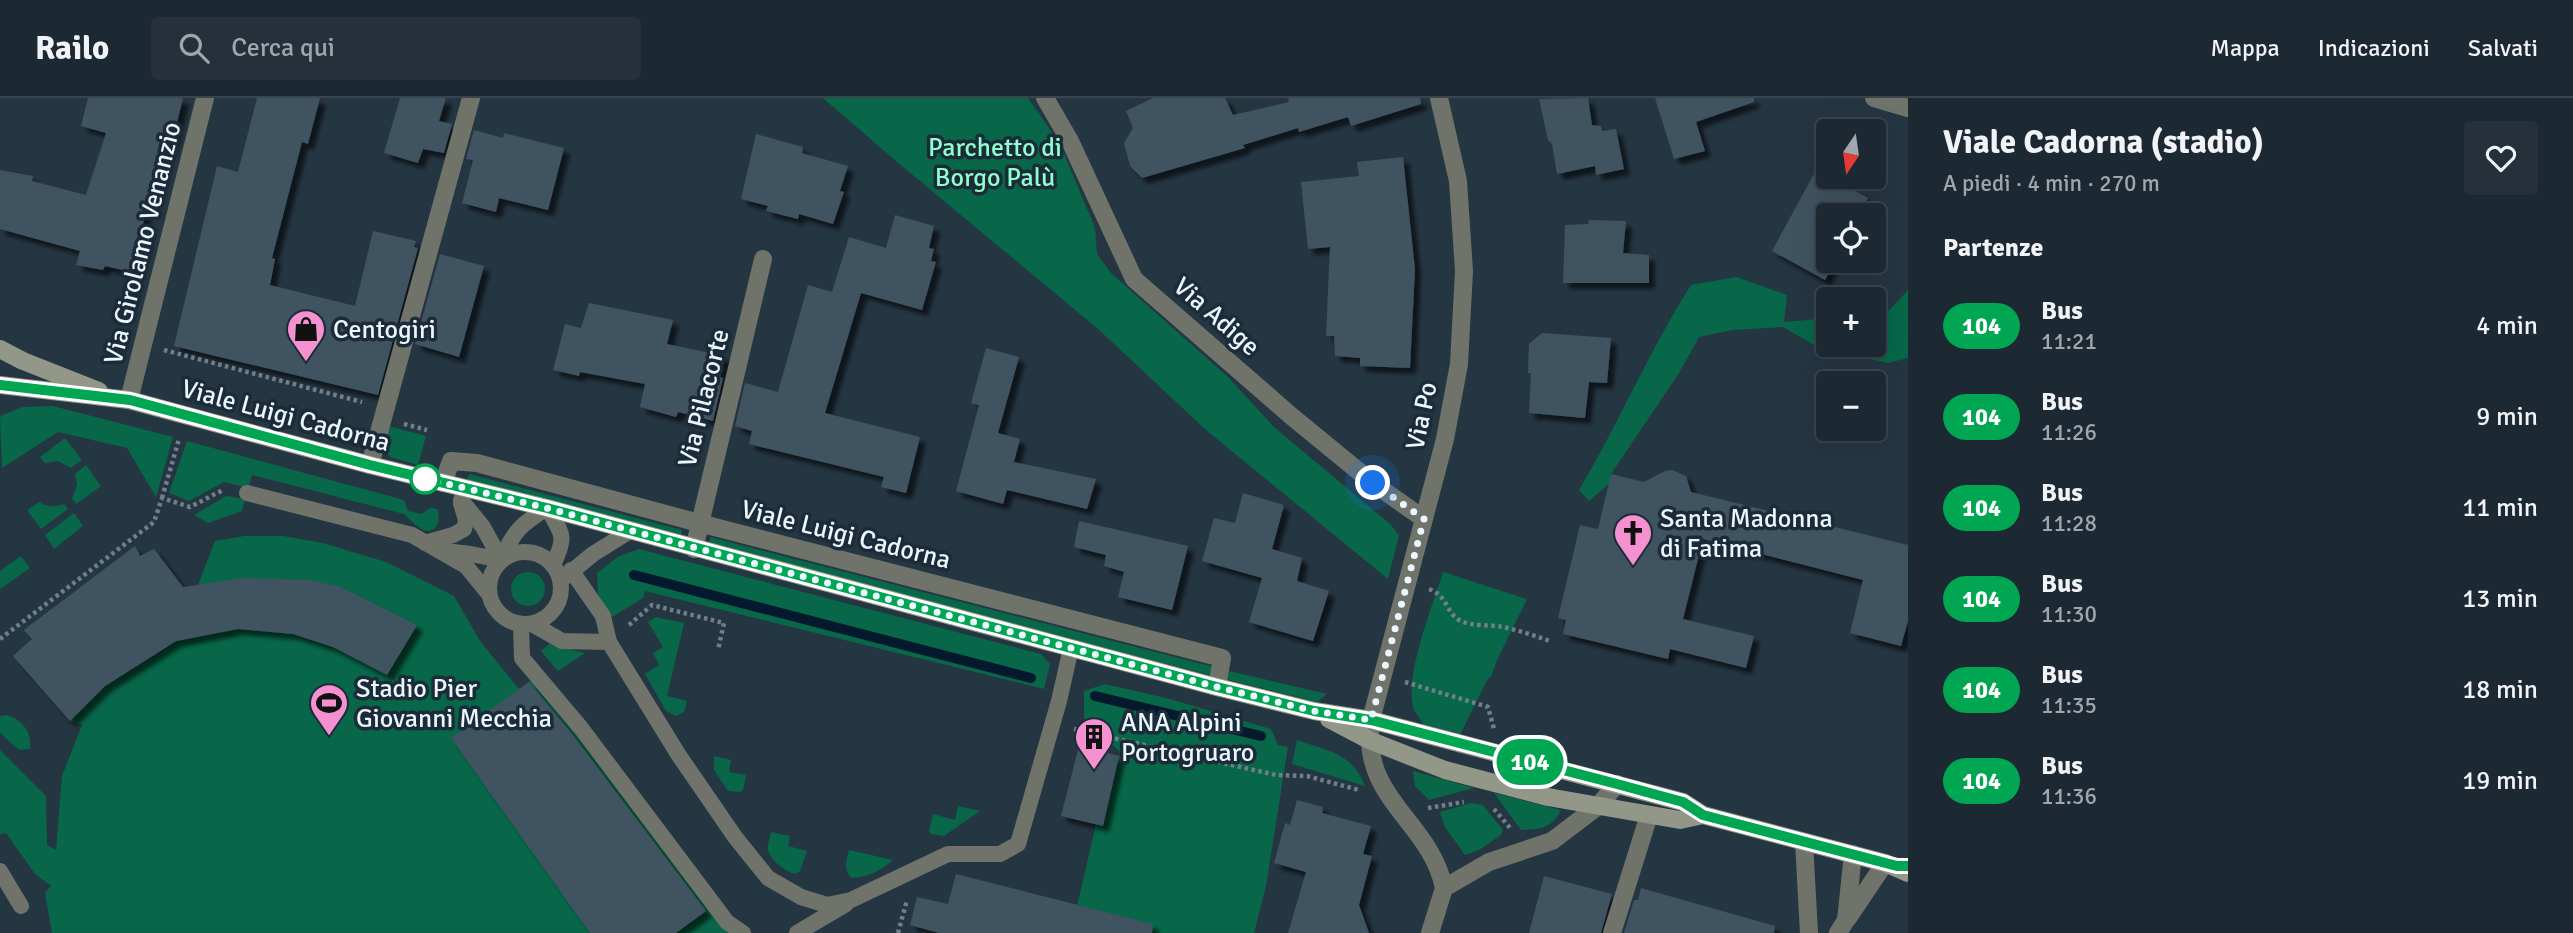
<!DOCTYPE html>
<html lang="it">
<meta charset="utf-8">
<style>
:root{--surface:#1c2832;--page:#25303a;--text:#f1f3f6;--muted:#a0a6ac;--line:#3a444d}
body{margin:0;font-family:Signika,sans-serif;background:var(--page);color:var(--text);height:100vh;display:flex;flex-direction:column;font-size:26px;white-space:nowrap}
*{box-sizing:border-box;margin:0}
p{font-size:23px;color:var(--muted)}
.icon{flex:none;width:38px;height:38px;fill:none;stroke:currentColor;stroke-width:2;stroke-linecap:round;stroke-linejoin:round}
.map{position:relative;flex:1;overflow:hidden}
.details{display:flex;flex-direction:column;background:var(--surface);width:665px}
.details>*{flex:none}
.badge{padding:0 14px;border-radius:23px;font-size:24px;line-height:46px}
.needle{width:46px;rotate:193deg}
.tools{position:absolute;left:1816px;top:21px;display:grid;gap:14px}
.tools a{display:grid;place-items:center;width:70px;height:70px;border-radius:7px;background:var(--surface);box-shadow:0 7px 28px #0002,0 0 0 2px var(--line);font-size:35px}
.you{position:absolute;width:35px;height:35px;margin:-18px;border:5px solid #fff;border-radius:50%;background:#1a73e8;box-shadow:0 0 0 10px #1a73e833}
.map>.badge{position:absolute;translate:-50% -50%;box-shadow:0 0 0 4px #fff}
h2{padding:0 35px;font-size:26px;line-height:63px}
.round{display:grid;place-items:center;flex:none;width:74px;height:74px;border-radius:7px;background:var(--page)}
.summary{display:flex;align-items:center;justify-content:space-between;height:119px;padding:0 35px}
h1{font-size:33px;font-weight:700;line-height:52px}
ul{padding:0;list-style:none}
li{display:flex;align-items:center;gap:21px;height:91px;padding:0 35px}
li div{flex:1}
li b{display:block;font-size:26px}
li em{font-style:normal}
li .badge{min-width:77px;font-weight:700;text-align:center}
header{display:flex;align-items:center;gap:42px;box-sizing:border-box;height:98px;padding:0 35px;background:var(--surface);border-bottom:2px solid var(--line)}
header strong{font-size:33px}
nav{display:flex;gap:38px;margin-inline-start:auto;font-size:24px}
.search{width:490px;height:63px;background:var(--page);display:flex;align-items:center;gap:18px;box-sizing:border-box;padding:0 24px;border-radius:7px;color:var(--muted);font-size:26px}
main{display:flex;flex:1;min-height:0}
.map>svg:first-child{display:block}
.green{fill:#076748}
.lines{fill:none;stroke-linecap:round;stroke-linejoin:round}
.stream{stroke:#04182e;stroke-width:10}
.building{fill:#415260;filter:url(#shadow)}
.path{stroke:#707f8a;stroke-width:4.5;stroke-dasharray:3.5 3.5;stroke-linecap:butt}
.service{stroke:#70736a;stroke-width:16}
.minor{stroke:#70736a;stroke-width:18}
.secondary{stroke:#929788;stroke-width:18}
.line-casing{stroke:#fff;stroke-width:16}
.line{stroke:#00a651;stroke-width:10}
.walk{stroke:#ebf6fe;stroke-width:7;stroke-dasharray:0 12.6}
.stop-dot{fill:#fff;stroke:#00a651;stroke-width:3.5}
.labels{text-anchor:middle;stroke-width:7;stroke-linejoin:round;paint-order:stroke}
.park-label{font-size:26px;fill:#8dfecc;stroke:#1b2b38}
.street-label{font-size:26px;fill:#ebf6fe;stroke:#1b2b38}
.poi-label{font-size:26px;fill:#ebf6fe;stroke:#1b2b38;text-anchor:start}
</style>
<header>
<strong>Railo</strong>
<div class="search"><svg class="icon" aria-label="search" viewBox="0 0 24 24"><circle cx="10" cy="10" r="6"/><path d="M15 15l6 6"/></svg>Cerca qui</div>
<nav><a>Mappa</a><a>Indicazioni</a><a>Salvati</a></nav>
</header>
<main>
<div class="map">
<svg width="1908" height="835" viewBox="0 0 1908 835">
<defs>
<filter id="shadow"><feDropShadow dx="6" dy="6" stdDeviation="2" flood-color="#0009"/></filter>
</defs>
<rect width="100%" height="100%" fill="#253643"/>
<path class="green" d="M823,0h205l32,46 35,84 2,26 14,19 117,104 46,50 116,97 9,11 -11,44 -182,-149 -109,-102 -194,-161z
M1736,179l51,18 -3,27 45,-4v27h45v-28l10,-1 24,-26v68l-20,5 -69,-15 -36,-21 -51,3 -33,7 -20,36 -68,101 -1,9 -21,18 -10,-11c40,-67 70,-139 112,-205z
M53,308l120,31 -17,60 -29,-49 -69,-16 -56,36 -2,-52 23,-9z
M389,328l37,10 -8,29 -28,-8 -7,-9z
M65,340l17,22 -11,8 -13,-7 -13,2 -5,-6z
M187,343l217,59 4,11 14,3 8,-6 7,1c4,10 1,25 -13,21 -7,-2 -14,-11 -20,-16l-152,-39 -3,13 -25,-6 -35,19 -20,-8z
M86,367l15,21 -25,18 -4,-6 5,-13 -2,-11z
M469,376l213,56 -1,7 -214,-57z
M226,398l19,3 -3,12 -34,12 -14,-8z
M39,404c9,5 16,6 25,2l4,5 -27,20 -14,-19z
M74,415l9,13 -29,23 -9,-14z
M244,438h39l40,7 63,19 68,34 26,45 39,48 17,-12 192,256h-676l-7,-40 6,-7 -16,-12 -29,-41 -6,1v-84l46,46 1,49 9,5 6,-74 20,-51 -12,-4 -57,-65 19,-17 -8,-9 111,-84 5,10 14,-7 46,60 10,-2 -12,-22 17,-44z
M710,439l504,130 -1,9 -504,-132z
M639,451l402,105 9,10 -6,25 -399,-98 -2,7 -31,19 -14,-22 -1,-22 22,-17z
M21,458l9,12 -30,21v-18z
M1443,474l84,27 -30,61 -6,17 -3,1 -28,57 -37,-11c-2,-5 -7,-10 -9,-14 -11,-32 19,-105 29,-138z
M511 491a17 17 0 1 1 34 0a17 17 0 1 1-34 0Z
M656,519l28,6 -17,73 20,5 -3,11 -8,4 -10,-5 -21,-37 14,-9 -6,-12 10,-6 -15,-25z
M549,546l36,9 -27,18 -17,-20z
M1229,573l98,23 -10,8 -91,-23z
M1105,586l65,15 101,30 7,16 10,2 -22,139 -12,47h-183l25,-109 7,2 17,-74 -36,-34v-27z
M7,617c16,5 25,17 23,34l-11,1 -19,-17v-17z
M1297,642c30,11 55,12 68,46l-73,-22z
M714,658l17,4 -2,12 17,3 -3,15 -4,2 -11,-1 -14,-21z
M1413,673l61,17 -45,12 -14,-14z
M1494,695l67,17c-10,19 -20,19 -40,20z
M1471,705l12,2 20,25 -2,5 -22,15 -14,5 -20,-28 -5,-15z
M958,708l22,5 -36,25 -13,-2 -2,-4 4,-16 22,6z
M771,734l19,4 -2,10 19,5 -7,20 -5,3c-9,-2 -25,-14 -27,-24 -1,-5 2,-13 3,-18z
M849,752l44,10c-13,11 -24,17 -41,18 -9,-8 -6,-16 -3,-28z"/>
<g class="lines">
<path class="stream" d="M634,477l397,103
M1095,598l166,40"/>
</g>
<path class="building" d="M88,0h95l-13,54 -8,-3 -20,79 6,1 -6,25 -7,-3 -4,21 -26,-6 -2,4 -27,-5 4,-14 -80,-22v-59l33,6 -1,5 54,14 20,-62 -25,-7z
M257,0h63l-12,46 -6,-2 -30,116 3,1 -5,26 85,21 18,-75 43,10 -2,6 4,1 -40,147 -204,-49 43,-180 21,6z
M400,0h46l-7,23 13,3 -8,29 -21,-4 -5,14 -34,-10z
M1153,0h72l8,17 56,-13 -1,-4h132l1,6 -70,22 -3,-9 -49,15 -1,-4 -55,17 2,3 -103,30 -12,-12 -6,-23 9,-15 -7,-17z
M1588,0l4,27 9,1 1,5 14,-2 8,40 -28,6 -1,-9 -38,8 -5,-30 -4,-4 -9,-41z
M1655,0h99v4l-58,20 9,29 -31,8z
M474,32l29,8 1,-5 60,15 -16,62 -49,-12 -3,14 -34,-9 11,-43 -7,-1z
M756,36l47,13 -1,6 46,13 -8,25 4,1 -11,32 -34,-10 -1,5 -32,-8 2,-5 -27,-7z
M1403,59l12,112 -5,99 -50,-2v-8l-25,-2 -1,-20h-8l4,-89 -22,2 -7,-67 58,-6 -2,-14z
M1816,72l52,28 -9,17h-30v46h6l-10,19 -53,-29z
M895,117l39,11 -5,22 5,1 -3,12 5,1 -14,48 -61,-17 -36,120 95,24 -14,56 -25,-6 3,-10 -135,-33 3,-13 -17,-5 10,-43 33,9 30,-107 24,7 17,-55 37,11z
M1589,122l37,1 -3,32 26,2v28h-86l2,-58 23,-1z
M440,156l44,12 -25,91 -44,-13z
M589,205l84,17 -6,24 58,12 -5,21 3,1 -10,43 -35,-9 -2,5 -36,-10 5,-23 -65,-12 -1,4 -26,-6 12,-46 16,4z
M1542,235l69,5 -4,45 -18,-1 -4,36 -56,-5 2,-40h-3l1,-29z
M986,250l33,9 -21,76 22,6 -6,23 82,17 -9,30 -80,-19 -4,14 -47,-13 23,-86 -8,-2z
M1672,372l14,6 5,16 217,53v76l-7,25 -51,-13 13,-53 -160,-41 -20,80 71,17 -8,32 -76,-19 -2,10 -105,-25 3,-14 -8,-2 22,-93 18,4 13,-55 33,8 21,-11z
M1243,395l41,12 -12,44 30,9 -5,23 32,10 -16,50 -64,-19 13,-44 -60,-17 12,-43 21,5z
M1079,423l109,25 -16,64 -54,-13 6,-25 -20,-6 2,-11 -32,-8z
M135,448l5,10 14,-7 29,38 61,-9 64,2 33,7 76,38 -30,50 -54,-28 -40,-13 -55,-5 -62,12 -71,45 -35,35 -57,-65 19,-17 -8,-9z
M529,584l44,53 133,176 -30,22h-86l-139,-195z
M1079,648l40,10 -16,70 -42,-10z
M1297,702l26,7 -1,6 49,13 -8,28 9,2 -13,49 10,28h-81l18,-61 -32,-9 11,-40 5,2z
M956,776l197,50 -1,9h-213l-29,-8 7,-28 31,7z
M1544,778l68,18 -11,39h-72z
M1641,790l134,38 -1,7h-150l10,-33h4z"/>
<g class="lines">
<path class="path" d="M164,252l198,52
M404,326l23,6
M162,400l17,-59
M1429,491c19,7 16,22 30,31 12,7 30,4 43,7 17,3 33,9 48,14
M629,527l23,-20 72,18 -6,27
M0,541l154,-117 8,-24 28,9 33,-17
M1405,584l83,25 6,22
M1074,631l202,46 31,1 52,14
M1428,710l36,-6
M1494,711l17,20
M898,835l9,-33"/>
<path class="service" d="M247,395l165,42 54,31 22,27
M425,445l28,-8 11,-6 2,-9 -5,-17
M444,453l27,3 30,6 -18,-33 -22,-27
M489 490a36 36 0 1 1 72 0a36 36 0 1 1-72 0Z
M501,462c13,-29 19,-35 46,-52 16,27 20,28 6,57
M571,472l32,46 6,26 69,112 57,83 33,41 33,19 26,8 24,-5 97,-46h52l18,-10 41,-143 12,-53
M565,479l28,-23 37,-23
M532,526l30,17 47,1
M521,527l1,33 59,70 146,194 16,11
M0,773l21,35
M797,835l49,-29"/>
<path class="minor" d="M1045,0l25,43 64,138 156,136 83,68 51,36
M1439,0l19,83 6,90 -5,93 -14,75 -74,281c-11,80 59,100 73,168
M1874,0l34,10
M129,302l76,-302
M370,367l101,-367
M443,385l8,-22 26,2 222,60 523,135 -5,29
M694,451l69,-290
M1804,744l5,91
M1848,820l37,-55
M1430,835l14,-45 45,-26 63,-21 46,-35 19,-22
M1612,835l37,-118
M1838,835l8,-13 7,-66"/>
<path class="secondary" d="M0,251l23,12 76,30
M0,287l129,15 241,65 177,43 670,179 97,24 57,9 312,82 20,13 182,48 23,10
M1329,621l40,21 76,30 103,27 132,23 23,-5"/>
</g>
<g class="lines">
<defs>
<path id="line" d="M0,287l130,15 240,65 177,43 670,179 97,24 57,9 246,64 66,18 20,13 194,51h11"/>
</defs>
<use href="#line" class="line-casing"/>
<use href="#line" class="line"/>
<path class="walk" d="M425,381l-6,-2 128,31 670,179 97,24 57,9 53,-201 -51,-36"/>
</g>
<defs>
<symbol id="shop-pin" viewBox="-11 -11 22 30"><path d="M0 17L-7.5 6A9.5 9.5 0 1 1 7.5 6Z" fill="#f590d1" stroke="#1b2b38"/><path d="M-5-2.5h2.3a2.7 3.5 0 0 1 5.4 0H5L5.5 6h-11ZM-1.5-2.5h3a1.5 2.3 0 0 0-3 0Z" fill="#111"/></symbol>
<symbol id="church-pin" viewBox="-11 -11 22 30"><path d="M0 17L-7.5 6A9.5 9.5 0 1 1 7.5 6Z" fill="#f590d1" stroke="#1b2b38"/><path d="M-1.2-6h2.4v3.5h3.3v2.4h-3.3V6h-2.4V-.1h-3.3v-2.4h3.3Z" fill="#111"/></symbol>
<symbol id="stadium-pin" viewBox="-11 -11 22 30"><path d="M0 17L-7.5 6A9.5 9.5 0 1 1 7.5 6Z" fill="#f590d1" stroke="#1b2b38"/><path d="M0-5a6.5 5 0 1 0 0 10a6.5 5 0 1 0 0-10ZM-3.5-1.8h7v3.6h-7Z" fill="#111"/></symbol>
<symbol id="building-pin" viewBox="-11 -11 22 30"><path d="M0 17L-7.5 6A9.5 9.5 0 1 1 7.5 6Z" fill="#f590d1" stroke="#1b2b38"/><path d="M-4-6H4V6H1V3H-1V6H-4ZM-2.5-4.3h1.7v1.8h-1.7ZM.8-4.3h1.7v1.8H.8ZM-2.5-1h1.7V.8h-1.7ZM.8-1h1.7V.8H.8Z" fill="#111"/></symbol>
</defs>
<g fill-rule="evenodd">
<use href="#shop-pin" x="284" y="209" width="44" height="60"/>
<use href="#church-pin" x="1611" y="413" width="44" height="60"/>
<use href="#stadium-pin" x="307" y="583" width="44" height="60"/>
<use href="#building-pin" x="1072" y="617" width="44" height="60"/>
</g>
<circle class="stop-dot" cx="425" cy="381" r="14"/>
<g class="labels">
<g class="park-label">
<text x="995" y="58">Parchetto di<tspan x="995" dy="30">Borgo Palù</tspan></text>
</g>
<g class="street-label">
<text transform="translate(142 145) rotate(-76)" y="9">Via Girolamo Venanzio</text>
<text transform="translate(1217 218) rotate(41)" y="9">Via Adige</text>
<text transform="translate(703 300) rotate(-76)" y="9">Via Pilacorte</text>
<text transform="translate(286 317) rotate(15)" y="9">Viale Luigi Cadorna</text>
<text transform="translate(1421 318) rotate(-78)" y="9">Via Po</text>
<text transform="translate(846 436) rotate(14)" y="9">Viale Luigi Cadorna</text>
</g>
<g class="poi-label">
<text x="333" y="240">Centogiri</text>
<text x="1660" y="429">Santa Madonna<tspan x="1660" dy="30">di Fatima</tspan></text>
<text x="356" y="599">Stadio Pier<tspan x="356" dy="30">Giovanni Mecchia</tspan></text>
<text x="1121" y="633">ANA Alpini<tspan x="1121" dy="30">Portogruaro</tspan></text>
</g>
</g>
</svg>
<div class="tools">
<a><svg class="needle" viewBox="-14 -14 28 28"><path d="M0-13l5 13h-10z" fill="#e53935"/><path d="M0 13l5-13h-10z" fill="#a0a6ac"/></svg></a>
<a><svg class="icon" aria-label="locate" viewBox="0 0 24 24"><circle cx="12" cy="12" r="6"/><path d="M12 2v4M12 18v4M2 12h4M18 12h4"/></svg></a>
<a>+</a>
<a>−</a>
</div>
<div class="you" style="left:1373px;top:385px"></div>
<b class="badge" style="left:1530px;top:664px;background:#00a651;color:#fff">104</b>
</div>
<section class="details">
<div class="summary"><div><h1>Viale Cadorna (stadio)</h1><p>A piedi · 4 min · 270 m</p></div><a class="round"><svg class="icon" aria-label="heart" viewBox="0 0 24 24"><path d="M12 20l-8-8c-3-5 5-10 8-4 3-6 11-1 8 4z"/></svg></a></div>
<h2>Partenze</h2>
<ul>
<li><span class="badge" style="background:#00a651;color:#fff">104</span><div><b>Bus</b><p>11:21</p></div><em>4 min</em></li>
<li><span class="badge" style="background:#00a651;color:#fff">104</span><div><b>Bus</b><p>11:26</p></div><em>9 min</em></li>
<li><span class="badge" style="background:#00a651;color:#fff">104</span><div><b>Bus</b><p>11:28</p></div><em>11 min</em></li>
<li><span class="badge" style="background:#00a651;color:#fff">104</span><div><b>Bus</b><p>11:30</p></div><em>13 min</em></li>
<li><span class="badge" style="background:#00a651;color:#fff">104</span><div><b>Bus</b><p>11:35</p></div><em>18 min</em></li>
<li><span class="badge" style="background:#00a651;color:#fff">104</span><div><b>Bus</b><p>11:36</p></div><em>19 min</em></li>
</ul>
</section>
</main>
